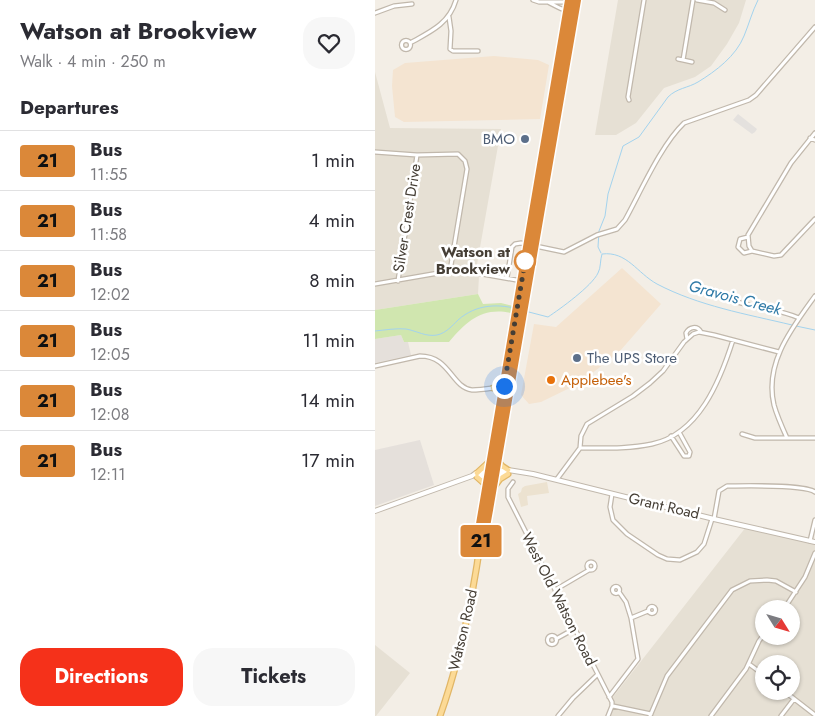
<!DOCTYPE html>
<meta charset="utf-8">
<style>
:root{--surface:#fff;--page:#f7f7f7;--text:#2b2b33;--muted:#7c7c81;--line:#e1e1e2;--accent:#f5311a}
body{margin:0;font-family:Jost,sans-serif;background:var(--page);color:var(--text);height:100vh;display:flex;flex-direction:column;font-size:19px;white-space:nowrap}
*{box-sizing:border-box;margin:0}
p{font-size:16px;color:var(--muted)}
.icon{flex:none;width:28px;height:28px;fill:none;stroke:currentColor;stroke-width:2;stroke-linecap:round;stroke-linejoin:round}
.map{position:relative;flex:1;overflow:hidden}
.drawer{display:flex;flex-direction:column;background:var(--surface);width:375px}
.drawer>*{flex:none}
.badge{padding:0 10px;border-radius:4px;font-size:18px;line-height:32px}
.needle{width:32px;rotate:127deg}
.buttons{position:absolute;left:380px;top:600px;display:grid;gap:10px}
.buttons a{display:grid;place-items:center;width:45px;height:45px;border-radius:50%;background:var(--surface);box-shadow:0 1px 4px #0004;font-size:25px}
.you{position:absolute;width:25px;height:25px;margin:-12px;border:4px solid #fff;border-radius:50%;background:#1a73e8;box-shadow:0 0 0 8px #1a73e833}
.map>.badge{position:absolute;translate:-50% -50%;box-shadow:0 0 0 2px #fff}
h2{padding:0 20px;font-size:19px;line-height:45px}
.round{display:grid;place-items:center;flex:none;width:52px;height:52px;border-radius:20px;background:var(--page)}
.summary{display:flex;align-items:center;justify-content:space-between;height:85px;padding:0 20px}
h1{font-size:24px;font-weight:700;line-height:38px}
.button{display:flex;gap:10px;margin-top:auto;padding:10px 20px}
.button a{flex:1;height:58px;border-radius:20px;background:var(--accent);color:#fff;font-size:20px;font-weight:700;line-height:58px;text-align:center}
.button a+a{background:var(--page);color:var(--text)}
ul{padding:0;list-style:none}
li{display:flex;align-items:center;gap:15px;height:60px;padding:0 20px;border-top:1px solid var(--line)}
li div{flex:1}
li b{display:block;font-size:19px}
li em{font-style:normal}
li .badge{min-width:55px;font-weight:700;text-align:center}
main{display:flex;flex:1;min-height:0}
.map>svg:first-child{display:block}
.residential{fill:#e6e0d4;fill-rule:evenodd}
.commercial{fill:#f4e4d1}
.industrial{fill:#e5e0db}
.education{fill:#ece2d0}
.green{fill:#d0e6af}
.parking{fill:#e4e1de}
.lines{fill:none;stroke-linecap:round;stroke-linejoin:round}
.stream{stroke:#a3d3ee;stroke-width:1}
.minor-casing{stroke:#c1b8ac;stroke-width:5.5}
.tertiary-casing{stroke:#c1b8ac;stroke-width:6}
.primary-casing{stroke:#e1b666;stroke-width:7}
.minor{stroke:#fff;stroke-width:3}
.tertiary{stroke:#fff;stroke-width:4}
.primary{stroke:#fcda96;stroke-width:4.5}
.line-casing{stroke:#fff;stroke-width:11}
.line{stroke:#db8839;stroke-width:8}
.walk{stroke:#453e35;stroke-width:5;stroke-dasharray:0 9}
.service-dot{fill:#5c6f8a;stroke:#fff;stroke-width:2}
.stop-dot{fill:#fff;stroke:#db8839;stroke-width:2.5}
.food-dot{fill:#e8710a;stroke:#fff;stroke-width:2}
.labels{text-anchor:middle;stroke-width:5;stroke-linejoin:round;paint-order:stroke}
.service-label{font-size:15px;fill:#4e5e75;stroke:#fff;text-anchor:end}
.street-label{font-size:15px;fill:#453e35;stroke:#fff}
.stop-label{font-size:15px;font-weight:bold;fill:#453e35;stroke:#fff;text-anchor:end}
.food-label{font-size:15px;fill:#c56008;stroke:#fff;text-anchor:start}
.water-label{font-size:16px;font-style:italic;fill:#2f7aa7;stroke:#fff}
</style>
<main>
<section class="drawer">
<div class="summary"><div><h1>Watson at Brookview</h1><p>Walk · 4 min · 250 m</p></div><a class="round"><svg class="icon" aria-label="heart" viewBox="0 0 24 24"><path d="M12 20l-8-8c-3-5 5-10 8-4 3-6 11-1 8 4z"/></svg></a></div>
<h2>Departures</h2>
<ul>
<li><span class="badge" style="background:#db8839;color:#111">21</span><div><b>Bus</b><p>11:55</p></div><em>1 min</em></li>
<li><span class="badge" style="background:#db8839;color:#111">21</span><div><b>Bus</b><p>11:58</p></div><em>4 min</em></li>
<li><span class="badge" style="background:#db8839;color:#111">21</span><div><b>Bus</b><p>12:02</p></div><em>8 min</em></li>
<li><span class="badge" style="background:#db8839;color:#111">21</span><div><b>Bus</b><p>12:05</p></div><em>11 min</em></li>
<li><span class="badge" style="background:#db8839;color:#111">21</span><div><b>Bus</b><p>12:08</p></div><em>14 min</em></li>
<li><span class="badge" style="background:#db8839;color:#111">21</span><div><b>Bus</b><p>12:11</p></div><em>17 min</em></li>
</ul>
<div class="button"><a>Directions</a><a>Tickets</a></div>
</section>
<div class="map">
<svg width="440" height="716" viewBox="0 0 440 716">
<rect width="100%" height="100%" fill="#f3eee6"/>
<path class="residential" d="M243,0h128l-7,23 -12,21 -16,22 -16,11 -31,11 -28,35 -20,12h-21z
M0,72l15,56 111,1 -25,141 3,6 -1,18 -103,16z
M371,527l69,17v172h-205l4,-9 -1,-10zM389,609h27v27h-27zM389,664h27v27h-27z
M0,645l35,28 -34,43h-1z"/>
<path class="commercial" d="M119,56l44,4 11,5 -9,54 -136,3 -9,-5 -3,-31 1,-16 12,-7z
M247,268l39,36 -41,47 -40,32 -39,19 -12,2 -8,-9 13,-71 22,3z"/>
<path class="industrial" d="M26,335l3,7h4l3,13 -36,8v-24z
M45,440l14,45 -59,21v-56z"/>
<path class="education" d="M172,482l2,11 -22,3 1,9 -7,2 -3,-13 3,-2 1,-4 3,-2z"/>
<path class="green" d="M103,294l5,10 18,-1 12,3 -2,7c-29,-6 -44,8 -62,29h-45l-3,-7 -26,4v-29z"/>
<path class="parking" d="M363,114l19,15 -2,3 -3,2 -19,-14z"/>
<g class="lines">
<path class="stream" d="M226,253l-3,-6 1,-16 6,-15 3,-22 15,-48 16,-9 29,-40c9,-9 20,-9 30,-15 18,-11 38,-26 46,-46 5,-12 8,-24 14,-36
M150,311l23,6c12,-8 44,-31 50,-44 3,-5 2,-13 4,-19 25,-3 35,19 55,30 42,22 89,30 135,41
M421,326l19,4
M0,331c10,-1 22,-3 31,-2 11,2 20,8 31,6 9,-2 15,-9 21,-15 18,-16 41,-17 63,-10"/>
<defs>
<path id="minor" d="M158,0l6,2h30l6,6
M322,0l17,3 11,7
M173,2c8,4 17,11 27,7
M0,13l19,-7 18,-2
M74,17l2,14 -1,18 3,2h25
M26.5 45a4.5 4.5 0 1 1 9 0a4.5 4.5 0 1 1-9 0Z
M35,43c20,-11 39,-19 46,-43
M303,59l5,1
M317,62l-9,-2 10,-60
M254,100l-1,-3 16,-97
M440,133l-24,30 -43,72 1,11 3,5 22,5 7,-1 34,-36
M435,138l5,2
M0,152l42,3 41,-1 7,7 2,8 -17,102
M373,237l-8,2 -2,8 6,6 8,-2
M132,278l5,-31 3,-3 6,-1 43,9 33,-17 20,-6 8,-9c16,-29 36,-75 59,-97l65,-23 7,-5 59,-68
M23,281l19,-126
M0,284l75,-13 21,1 51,9
M338,290c23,18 60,16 86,28
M312,339l-1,-6c3,-6 11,-8 15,-1
M0,366l45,-10c30,0 31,31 52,34 7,0 14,-1 21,-2
M367,434l13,4h60
M296,436l13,20h5l1,-4 -11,-20
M412,438c-5,-11 -10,-22 -13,-33 -10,-42 18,-77 41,-109
M205,448l1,-12 6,-12 46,-28 17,-13 13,-12 21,-29 9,-8 6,-2 15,3 65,17
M182,479l23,-31c24,0 49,1 72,-4 47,-10 68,-63 81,-104
M138,482l-5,7v8l104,205v4l-4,10
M237,494l-2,13 3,13 14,14 31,21 9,4 13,1 17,-8 7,-8 8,-25
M339,519l5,-28 8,-5c16,0 78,-2 88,6
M435,541l5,-21
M212 566a4 4 0 1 1 8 0a4 4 0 1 1-8 0Z
M237.5 590a3.5 3.5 0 1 1 7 0a3.5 3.5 0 1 1-7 0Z
M180,590l34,-20
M273.5 610a3.5 3.5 0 1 1 7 0a3.5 3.5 0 1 1-7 0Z
M409,609l21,-32 10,-24
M256,618l17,-7
M172.5 640a4.5 4.5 0 1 1 9 0a4.5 4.5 0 1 1-9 0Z
M181,639l18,-10
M374,664l15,11
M409,691l31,24
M234,697l29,-38 -7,-41 -5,-16 -7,-10
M238,706l38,8
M183,716l15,-18 24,-23
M275,716l17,-40 65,-86 18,-9 17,-1 9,1 20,11
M336,716l35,-47 13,-28 5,-7
M406,716l13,-17"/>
<path id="tertiary" d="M102,477l30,-3
M0,511l97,-35 4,-3 32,-3 25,4 181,45 101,23"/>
<path id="primary" d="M118,388l13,-3
M123,461l4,5 6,4
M102,473l13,-12
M102,477l10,9
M120,486l5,-7 8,-5
M106,541l5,-9 3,-22 88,-510
M65,716c15,-42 25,-84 33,-128 3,-19 8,-38 6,-57l90,-531"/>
</defs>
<use href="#minor" class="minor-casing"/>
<use href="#tertiary" class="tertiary-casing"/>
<use href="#primary" class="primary-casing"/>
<use href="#minor" class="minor"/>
<use href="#tertiary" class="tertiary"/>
<use href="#primary" class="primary"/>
</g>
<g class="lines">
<defs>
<path id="line" d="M194,0l-90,530 1,12 5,-10 4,-22 88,-510"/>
</defs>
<use href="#line" class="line-casing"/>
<use href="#line" class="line"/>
<path class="walk" d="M129,386l22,-130 -1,5"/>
</g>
<g class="service-dot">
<circle cx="150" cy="139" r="5"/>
<circle cx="202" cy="358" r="5"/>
</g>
<circle class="stop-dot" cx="150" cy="261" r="10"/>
<circle class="food-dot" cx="176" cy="380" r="5"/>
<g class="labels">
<g class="service-label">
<text x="140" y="144">BMO</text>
<text x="212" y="363" text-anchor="start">The UPS Store</text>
</g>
<g class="street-label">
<text transform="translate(32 218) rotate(-81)" y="5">Silver Crest Drive</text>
<text transform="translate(289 506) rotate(13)" y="5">Grant Road</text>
<text transform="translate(184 599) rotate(63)" y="5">West Old Watson Road</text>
<text transform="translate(88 630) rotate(-77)" y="5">Watson Road</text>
</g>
<g class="stop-label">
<text x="135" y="257">Watson at<tspan x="135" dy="17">Brookview</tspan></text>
</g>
<g class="food-label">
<text x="186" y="385">Applebee's</text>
</g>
<g class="water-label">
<text transform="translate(360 297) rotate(15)" y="6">Gravois Creek</text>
</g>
</g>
</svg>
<div class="buttons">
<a><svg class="needle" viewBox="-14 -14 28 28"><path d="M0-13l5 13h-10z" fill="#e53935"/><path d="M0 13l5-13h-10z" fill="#7c7c81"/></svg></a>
<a><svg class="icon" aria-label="locate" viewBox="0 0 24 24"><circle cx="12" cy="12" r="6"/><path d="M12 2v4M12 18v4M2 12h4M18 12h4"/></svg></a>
</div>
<div class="you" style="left:129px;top:386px"></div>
<b class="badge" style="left:106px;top:541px;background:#db8839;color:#111">21</b>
</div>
</main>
